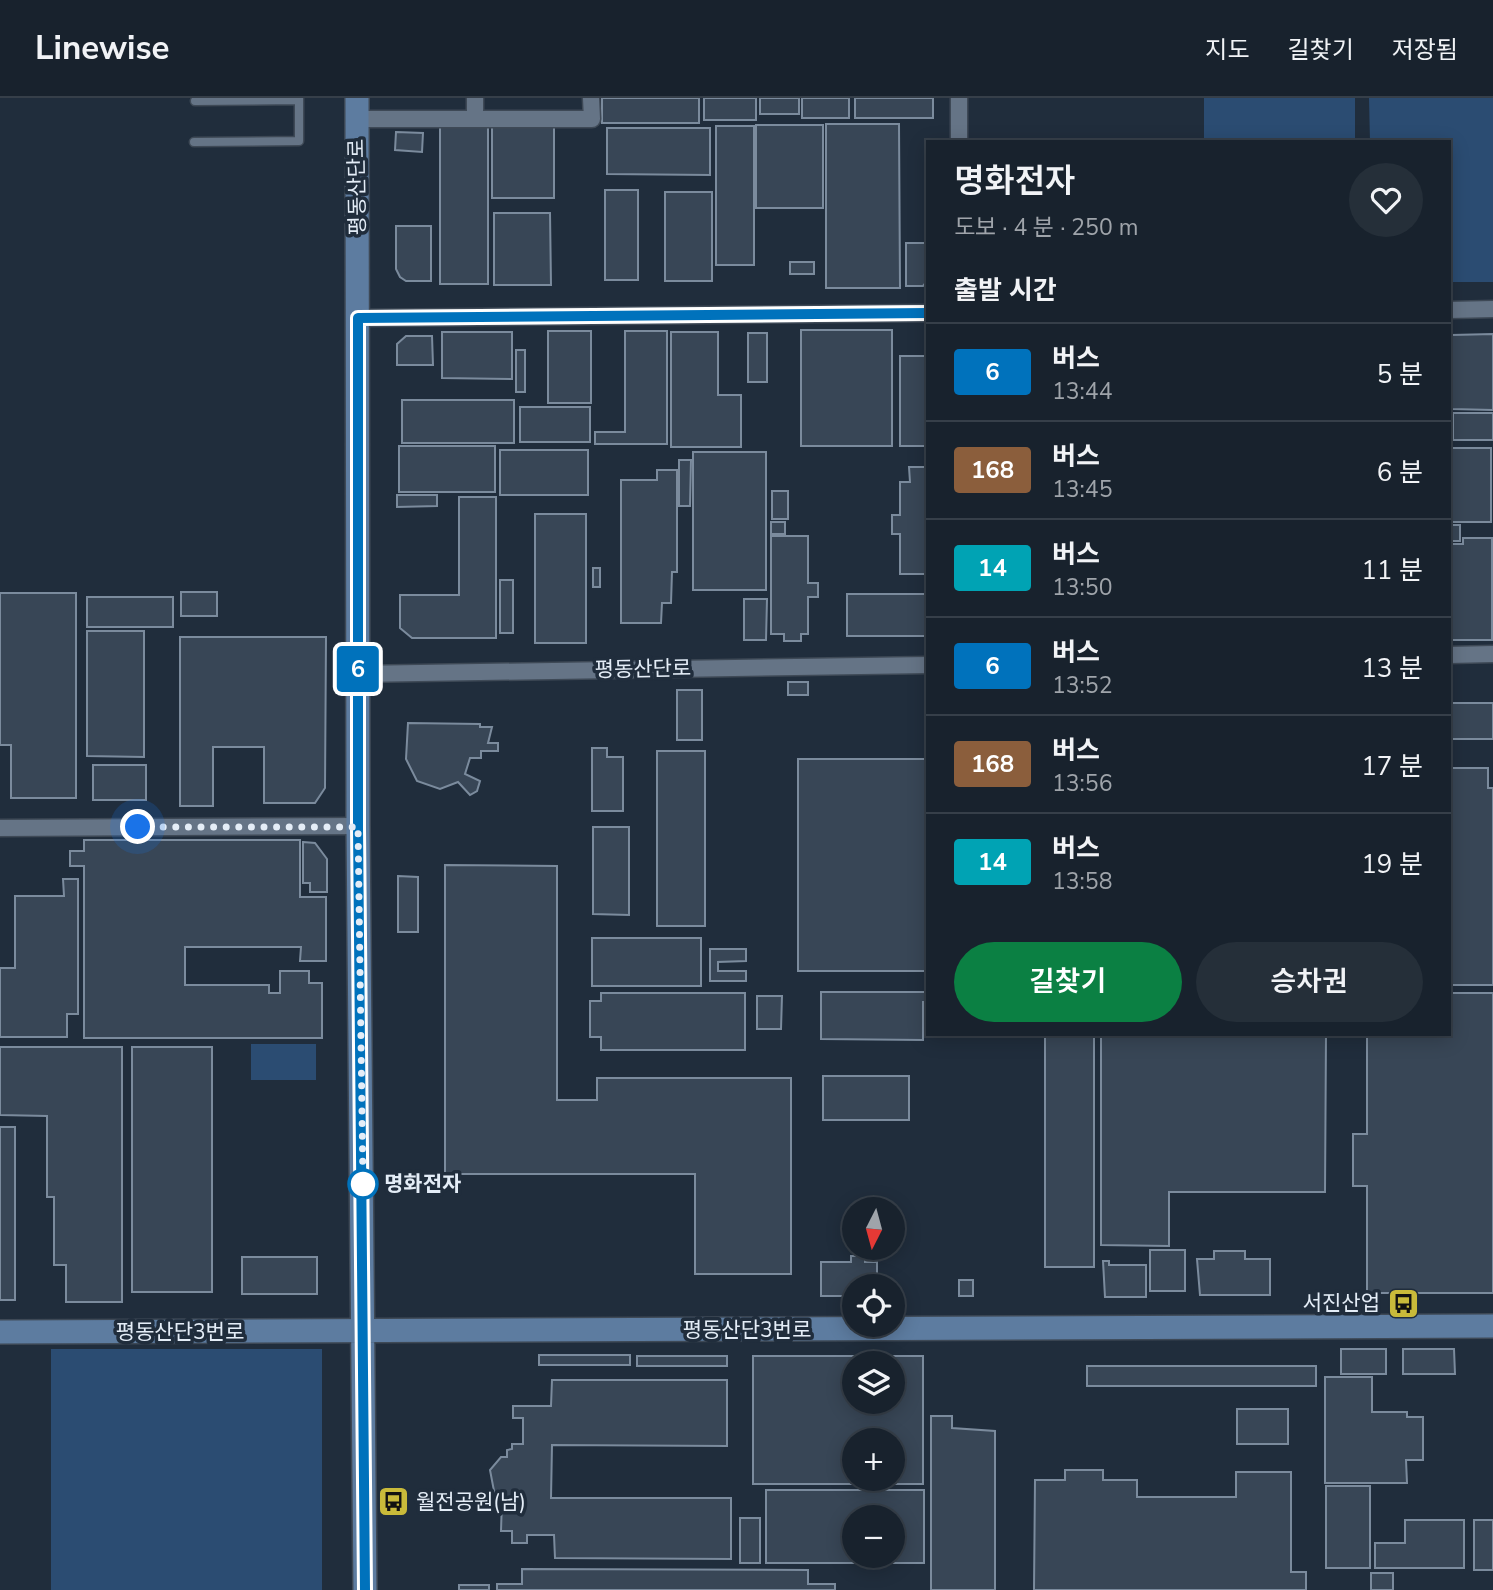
<!DOCTYPE html>
<html lang="ko">
<meta charset="utf-8">
<style>
:root{--surface:#18222d;--page:#252f39;--text:#f1f3f6;--muted:#9fa4aa;--line:#363f49;--accent:#0b8043}
body{margin:0;font-family:"Nunito Sans","Noto Sans KR",sans-serif;background:var(--page);color:var(--text);height:100vh;display:flex;flex-direction:column;font-size:26px;white-space:nowrap}
*{box-sizing:border-box;margin:0}
p{font-size:23px;color:var(--muted)}
.icon{flex:none;width:38px;height:38px;fill:none;stroke:currentColor;stroke-width:2;stroke-linecap:round;stroke-linejoin:round}
.map{position:relative;flex:1;overflow:hidden}
.panel{position:absolute;left:926px;top:42px;width:525px;height:896px;display:flex;flex-direction:column;background:var(--surface);border-radius:0px;box-shadow:0 4px 18px #0003,0 0 0 2px var(--line)}
.panel>*{flex:none}
.badge{padding:0 14px;border-radius:5px;font-size:24px;line-height:46px}
.needle{width:46px;rotate:186deg}
.fabs{position:absolute;left:842px;top:1099px;display:grid;gap:14px}
.fabs a{display:grid;place-items:center;width:63px;height:63px;border-radius:50%;background:var(--surface);box-shadow:0 4px 18px #0003,0 0 0 2px var(--line);font-size:35px}
.you{position:absolute;width:35px;height:35px;margin:-18px;border:5px solid #fff;border-radius:50%;background:#1a73e8;box-shadow:0 0 0 10px #1a73e833}
.map>.badge{position:absolute;translate:-50% -50%;box-shadow:0 0 0 4px #fff}
h2{padding:0 28px;font-size:26px;line-height:63px}
.round{display:grid;place-items:center;flex:none;width:74px;height:74px;border-radius:37px;background:var(--page)}
.overview{display:flex;align-items:center;justify-content:space-between;height:119px;padding:0 28px}
h1{font-size:33px;font-weight:600;line-height:52px}
.cta{display:flex;gap:14px;margin-top:auto;padding:14px 28px}
.cta a{flex:1;height:80px;border-radius:42px;background:var(--accent);color:#fff;font-size:28px;font-weight:600;line-height:80px;text-align:center}
.cta a+a{background:var(--page);color:var(--text)}
ul{padding:0;list-style:none}
li{display:flex;align-items:center;gap:21px;height:98px;padding:0 28px;border-top:2px solid var(--line)}
li div{flex:1}
li b{display:block;font-size:26px}
li em{font-style:normal}
li .badge{min-width:77px;font-weight:700;text-align:center}
header{display:flex;align-items:center;gap:42px;box-sizing:border-box;height:98px;padding:0 35px;background:var(--surface);border-bottom:2px solid var(--line)}
header strong{font-size:33px}
nav{display:flex;gap:38px;margin-inline-start:auto;font-size:24px}
.map>svg:first-child{display:block}
.green{fill:#2b4c72}
.building{fill:#384656;stroke:#7b8b9d;stroke-width:2;fill-rule:evenodd}
.lines{fill:none;stroke-linecap:round;stroke-linejoin:round}
.lane-casing{stroke:#3e4956;stroke-width:11}
.street-casing{stroke:#3e4956;stroke-width:19}
.secondary-casing{stroke:#3e4956;stroke-width:26}
.lane{stroke:#657486;stroke-width:8}
.street{stroke:#657486;stroke-width:16}
.secondary{stroke:#5d7ca0;stroke-width:23}
.line-casing{stroke:#fff;stroke-width:16}
.line{stroke:#0072bc;stroke-width:10}
.walk{stroke:#e4edf7;stroke-width:7;stroke-dasharray:0 12.6}
.stop-dot{fill:#fff;stroke:#0072bc;stroke-width:3.5}
.labels{text-anchor:middle;stroke-width:7;stroke-linejoin:round;paint-order:stroke}
.street-label{font-size:21px;fill:#e4edf7;stroke:#202d3c}
.stop-label{font-size:21px;font-weight:bold;fill:#e4edf7;stroke:#202d3c;text-anchor:start}
.poi-label{font-size:21px;fill:#e4edf7;stroke:#202d3c;text-anchor:end}
</style>
<header>
<strong>Linewise</strong>
<nav><a>지도</a><a>길찾기</a><a>저장됨</a></nav>
</header>
<div class="map">
<svg width="1493" height="1492" viewBox="0 0 1493 1492">
<rect width="100%" height="100%" fill="#202d3c"/>
<path class="green" d="M1204,0h151v44h-151z
M1369,0h124v184h-44v-140h-79z
M251,946h65v36h-65z
M51,1251h271v241h-271z"/>
<path class="building" d="M602,0h97v25h-97z
M704,0h52v22h-52z
M760,0h39v16h-39z
M802,0h47v20h-47z
M855,0h78v20h-78z
M440,24h48v162h-48z
M492,25h62v75h-62z
M826,26h73l1,164h-74z
M756,27h67v83h-67z
M716,28h38v139h-38z
M607,30h103v47l-103,-1z
M396,34l27,1 -1,19 -27,-2z
M605,92h33v90h-33z
M665,94h47v89h-47z
M494,115h56l1,72h-57z
M396,128h35v55h-25l-6,-4 -4,-8z
M906,145h22v37l-5,6h-17z
M790,164h24v12h-24z
M801,232h91v116h-91z
M548,233h43v72h-43z
M625,233h42v113h-72v-12h30z
M442,234h70v47l-70,-1z
M671,234h47v63h23v52h-70z
M748,235h19v49h-19z
M1493,236v76l-42,-1 1,-74z
M925,237l3,111h-28v-90h25z
M406,238h26l1,29h-36v-21z
M516,252h9v42h-9z
M402,302h112v43h-112z
M520,309h70v35h-70z
M1453,315h40v27h-40z
M399,348h96v46h-96z
M1449,350h42v74h-42z
M500,352h88v45h-88z
M693,354h73v138h-73z
M679,362h12l-1,46h-11z
M909,369h19v107h-28v-40h-8v-19h8v-33h10z
M657,372h20v102h-5l-1,31h-9l-1,20h-40v-143h36z
M772,393h16v28h-16z
M397,397h40v11l-40,1z
M459,399h37v141h-84l-12,-10v-33h59z
M535,416h51v129h-51z
M771,424h14v12h-14z
M1449,427h11v16h-11z
M771,438h37v47h10v14h-10v37h-7v7h-17v-7h-13z
M1463,440h29v102h-43v-96h14z
M593,470h7v19h-7z
M500,482h13v53h-13z
M181,494h36v24h-36z
M0,495h76v205h-65v-53h-11z
M847,496h81v42h-81z
M87,499h86v30h-86z
M744,501h23l-1,41h-22z
M87,533h57v126l-57,-1z
M180,539h146l-1,151 -10,15h-51v-56h-51v59h-33z
M788,584h20v13h-20z
M677,592h25v50h-25z
M1449,605h44v36h-44z
M408,625l72,1v3h12l-4,16h10v8h-17v7h-11l-5,16 15,7 -3,10 -7,4 -12,-13 -18,7 -23,-8 -11,-22z
M592,650h15v9h16v54h-31z
M657,653h48v175h-48z
M798,661h130v212h-130z
M93,667h53v35h-53z
M1449,670h39v20h5v197h-44z
M593,729h36v88l-36,-1z
M84,742h216v57h26v64h-26l1,-14h-116v38h84v8h11v-22h29v12h13v55h-238v-172h-14v-15h14z
M303,744l12,1 12,16v33h-17v-9h-7z
M445,767l112,1v234h40v-22h194v196h-96v-100h-250z
M398,778l20,1v55h-20z
M63,781h15v135h-11v23h-67v-69h15v-72h49z
M592,840h109v48h-109z
M710,851h36v12l-28,1v9h28v10h-36z
M821,894h107v10h-5v38l-102,-1z
M601,895h144v57h-144v-13h-11v-36h11z
M1449,895h44v300h-126v-107h-14v-52h14v-100h82z
M757,898h25l-1,33h-24z
M1045,936h49v233h-49z
M1101,936h225l-1,158h-156v54l-68,-1z
M0,949h122v255h-56v-37h-12v-68h-7v-81l-47,-1z
M132,949h80v245h-80z
M823,978h86v44h-86z
M0,1029h15v173h-15z
M1150,1152h35v41h-35z
M1214,1153h31v8h25v36h-70l-3,-36h17z
M851,1158h14v6h12v24h-23v10h-33v-34h30z
M242,1159h75v37h-75z
M1103,1163h6v4h37v32h-41z
M959,1182h14v16h-14z
M1341,1251h45v25h-45z
M1403,1251h51l1,25h-52z
M539,1257h91v10h-91z
M637,1258h90v10h-90z
M753,1258h170v128h-170zM854,1265h38v39h-38zM854,1342h38v39h-38z
M1087,1268h229v20h-229z
M1325,1279h47v35h35v5h16v43h-17l1,23h-82z
M552,1282h175v66l-175,-1 -1,53h180v61l-176,-1 -1,-23h-27v8h-15v-12h-11l1,-32 -8,-8 -4,-21 11,-13h6v-7l5,-1v-5h11v-26h-10v-12h38z
M1237,1311h51v35h-51z
M931,1318h21v12l43,3v159h-64z
M1065,1372h38v10h34v17h99v-25h55v100h15v18h-272l1,-110h30z
M1326,1388h44v82h-44z
M766,1392h158v73h-158zM854,1419h38v39h-38z
M740,1420h20v45h-20z
M1405,1422h59v48h-89v-25h30z
M1474,1422h19v50h-19z
M522,1471l286,1v14h27v6h-338v-6h25z
M1371,1475h22v17h-22z
M459,1487h30v5h-30z"/>
<g class="lines">
<defs>
<path id="lane" d="M195,3l104,-1
M194,44l105,-1v-43"/>
<path id="street" d="M959,0v44
M475,20v-20
M357,21h235l-1,-21
M1449,212l44,-1
M358,220l570,-5
M1449,557l44,-1
M358,576l570,-9
M0,730l358,-2"/>
<path id="secondary" d="M357,0l1,728 7,764
M0,1234l1493,-6"/>
</defs>
<use href="#lane" class="lane-casing"/>
<use href="#street" class="street-casing"/>
<use href="#secondary" class="secondary-casing"/>
<use href="#lane" class="lane"/>
<use href="#street" class="street"/>
<use href="#secondary" class="secondary"/>
</g>
<g class="lines">
<defs>
<path id="line" d="M365,1492l-7,-763v-509l570,-5"/>
</defs>
<use href="#line" class="line-casing"/>
<use href="#line" class="line"/>
<path class="walk" d="M138,729h220l5,357"/>
</g>
<defs>
<symbol id="bus-square" viewBox="-11 -11 22 22"><rect x="-9" y="-9" width="18" height="18" rx="4" fill="#c9ba3a" stroke="#202d3c"/><path d="M-5-6H5V4H4V6H2V4H-2V6H-4V4H-5ZM-3.5-4V0h7V-4ZM-3.5 1.2v1.5H-2V1.2ZM2 1.2v1.5H3.5V1.2Z" fill="#111"/></symbol>
</defs>
<g fill-rule="evenodd">
<use href="#bus-square" x="1386" y="1188" width="35" height="35"/>
<use href="#bus-square" x="376" y="1386" width="35" height="35"/>
</g>
<circle class="stop-dot" cx="363" cy="1086" r="14"/>
<g class="labels">
<g class="street-label">
<text transform="translate(357 89) rotate(-91)" y="7">평동산단로</text>
<text transform="translate(643 571) rotate(-1)" y="7">평동산단로</text>
<text x="747" y="1239">평동산단3번로</text>
<text x="180" y="1241">평동산단3번로</text>
</g>
<g class="stop-label">
<text x="384" y="1093">명화전자</text>
</g>
<g class="poi-label">
<text x="1380" y="1212">서진산업</text>
<text x="416" y="1411" text-anchor="start">월전공원(남)</text>
</g>
</g>
</svg>
<div class="fabs">
<a><svg class="needle" viewBox="-14 -14 28 28"><path d="M0-13l5 13h-10z" fill="#e53935"/><path d="M0 13l5-13h-10z" fill="#9fa4aa"/></svg></a>
<a><svg class="icon" aria-label="locate" viewBox="0 0 24 24"><circle cx="12" cy="12" r="6"/><path d="M12 2v4M12 18v4M2 12h4M18 12h4"/></svg></a>
<a><svg class="icon" aria-label="layers" viewBox="0 0 24 24"><path d="M12 4l9 5-9 5-9-5zM3 14l9 5 9-5"/></svg></a>
<a>+</a>
<a>−</a>
</div>
<div class="you" style="left:138px;top:729px"></div>
<b class="badge" style="left:358px;top:571px;background:#0072bc;color:#fff">6</b>
<section class="panel">
<div class="overview"><div><h1>명화전자</h1><p>도보 · 4 분 · 250 m</p></div><a class="round"><svg class="icon" aria-label="heart" viewBox="0 0 24 24"><path d="M12 20l-8-8c-3-5 5-10 8-4 3-6 11-1 8 4z"/></svg></a></div>
<h2>출발 시간</h2>
<ul>
<li><span class="badge" style="background:#0072bc;color:#fff">6</span><div><b>버스</b><p>13:44</p></div><em>5 분</em></li>
<li><span class="badge" style="background:#8b5e3c;color:#fff">168</span><div><b>버스</b><p>13:45</p></div><em>6 분</em></li>
<li><span class="badge" style="background:#00a3b4;color:#fff">14</span><div><b>버스</b><p>13:50</p></div><em>11 분</em></li>
<li><span class="badge" style="background:#0072bc;color:#fff">6</span><div><b>버스</b><p>13:52</p></div><em>13 분</em></li>
<li><span class="badge" style="background:#8b5e3c;color:#fff">168</span><div><b>버스</b><p>13:56</p></div><em>17 분</em></li>
<li><span class="badge" style="background:#00a3b4;color:#fff">14</span><div><b>버스</b><p>13:58</p></div><em>19 분</em></li>
</ul>
<div class="cta"><a>길찾기</a><a>승차권</a></div>
</section>
</div>
